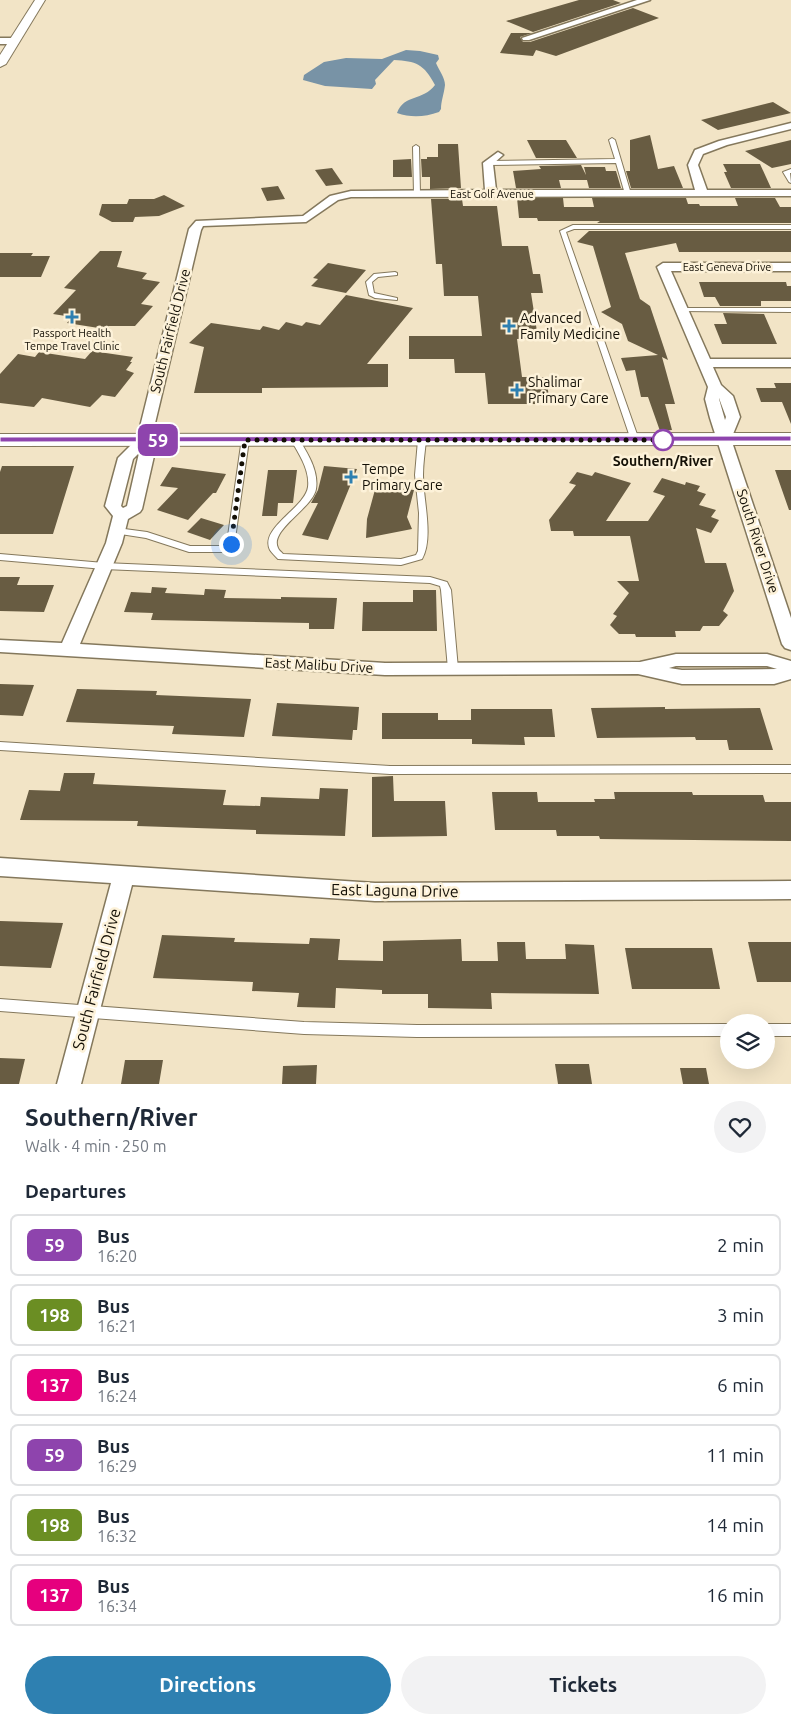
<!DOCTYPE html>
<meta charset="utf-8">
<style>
:root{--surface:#fff;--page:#f2f2f3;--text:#1f2937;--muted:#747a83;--line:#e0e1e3;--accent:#2e80b1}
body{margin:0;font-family:Ubuntu,sans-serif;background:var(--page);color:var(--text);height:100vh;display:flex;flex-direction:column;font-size:19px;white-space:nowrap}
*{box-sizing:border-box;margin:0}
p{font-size:16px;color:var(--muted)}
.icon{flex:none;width:28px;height:28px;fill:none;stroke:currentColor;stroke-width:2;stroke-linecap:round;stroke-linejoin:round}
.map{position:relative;height:1084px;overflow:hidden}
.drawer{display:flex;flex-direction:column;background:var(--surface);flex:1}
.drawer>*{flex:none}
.badge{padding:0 10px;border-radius:8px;font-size:18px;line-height:32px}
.buttons{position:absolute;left:720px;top:1014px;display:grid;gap:10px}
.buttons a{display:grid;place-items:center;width:55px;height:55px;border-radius:50%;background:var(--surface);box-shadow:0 5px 20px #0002;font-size:25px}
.you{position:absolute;width:25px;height:25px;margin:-12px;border:4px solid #fff;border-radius:50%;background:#1a73e8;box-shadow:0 0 0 8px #1a73e833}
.map>.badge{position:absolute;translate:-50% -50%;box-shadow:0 0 0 2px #fff}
h2{padding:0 25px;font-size:19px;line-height:45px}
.round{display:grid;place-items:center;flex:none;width:52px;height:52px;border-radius:26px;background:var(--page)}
.overview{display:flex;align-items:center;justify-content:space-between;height:85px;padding:0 25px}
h1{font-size:24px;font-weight:700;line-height:38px}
.primary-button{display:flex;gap:10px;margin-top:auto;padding:10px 25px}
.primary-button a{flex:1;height:58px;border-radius:30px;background:var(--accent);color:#fff;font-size:20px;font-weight:700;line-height:58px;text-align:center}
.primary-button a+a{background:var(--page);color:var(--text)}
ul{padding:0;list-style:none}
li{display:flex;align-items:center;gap:15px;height:62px;margin:0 10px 8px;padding:0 15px;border:2px solid var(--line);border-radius:8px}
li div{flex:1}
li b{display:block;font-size:19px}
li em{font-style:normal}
li .badge{min-width:55px;font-weight:700;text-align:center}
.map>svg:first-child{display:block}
.water{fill:#7893a6}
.building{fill:#685c42}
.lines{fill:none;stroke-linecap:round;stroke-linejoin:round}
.service-casing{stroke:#84785c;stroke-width:2}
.minor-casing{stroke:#84785c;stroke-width:3}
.tertiary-casing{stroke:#84785c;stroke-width:2}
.secondary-casing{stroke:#84785c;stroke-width:2}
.service{fill:#fff;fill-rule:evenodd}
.minor{fill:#fff;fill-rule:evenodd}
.tertiary{fill:#fff;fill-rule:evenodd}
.secondary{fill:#fff;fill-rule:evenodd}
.line{fill:#8e44ad;stroke:#fff}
.walk{stroke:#141006;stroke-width:5;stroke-dasharray:0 9}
.poi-dot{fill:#2e80b1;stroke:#fdf2d9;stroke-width:2}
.stop-dot{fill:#fff;stroke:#8e44ad;stroke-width:2.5}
.labels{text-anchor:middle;stroke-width:5;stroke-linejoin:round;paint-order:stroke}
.far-street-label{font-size:11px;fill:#141006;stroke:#fdf2d9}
.far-poi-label{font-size:11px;fill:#141006;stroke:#fdf2d9}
.poi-label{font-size:14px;fill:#141006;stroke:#fdf2d9;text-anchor:start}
.street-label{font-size:14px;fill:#141006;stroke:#fdf2d9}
.stop-label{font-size:14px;font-weight:bold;fill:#141006;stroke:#fdf2d9}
.near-street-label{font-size:16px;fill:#141006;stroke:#fdf2d9}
</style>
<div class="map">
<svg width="791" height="1084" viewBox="0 0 791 1084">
<rect width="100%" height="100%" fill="#f2e4c6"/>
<path class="water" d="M406,50l14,1 18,4 1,4 -3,4c3,7 9,15 9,22 -1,9 -4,16 -4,24l-2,3c-14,5 -28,6 -42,1 7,-19 26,-12 38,-28 -11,-21 -19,-24 -41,-25l-19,20 1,4 -4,5 -47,-3 -22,-6 1,-5 20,-13 22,-4 36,1z"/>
<path class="building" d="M579,0h34l8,3 -88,29 -27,-11z
M633,8l26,10 -103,38 -20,-6 -3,6 -33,-3 11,-20h21l-12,4 3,5h7z
M773,102l18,11 -73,17 -17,-10z
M650,135l8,34 16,-3 9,22h-52l-5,-17h4v-31z
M527,140h39l11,18h-41z
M791,140v24l-19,4 -27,-17z
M438,144h20l3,44 -31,1v-12h-8l-1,-18h6v-2h11z
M411,159l1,18h-19v-17z
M723,164h37l11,24h-40l-7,-16h3z
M581,165l5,10 -2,-8h21l1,4h10l5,17h-32l-2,-8h-28l2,8h-45l-3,-17 28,-2 -2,-3z
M332,168l11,16 -17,2 -11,-16z
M278,186l7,13 -18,2 -6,-13z
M164,195l21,11 -26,10 -24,1 -2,5h-21l-13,-7 3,-11h25l2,-5h25z
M517,198h46l1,9h30l-2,-9h94l2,6h11l1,2h38l-3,-8h40l5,9h11v16h-194l3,-2h-62l-1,-3h-18z
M431,199h31l1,7h34l5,40h26l5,28h7l3,19h-12l7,45 -21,1 5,38h24l4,27h-62l-3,-31h-30l-1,-14h-45v-23h73l-4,-40h-34l-2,-32h-6z
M589,231h202v21h-112l-3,-9 -51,10 15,46 10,7 18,54 -6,-3 13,47h-10l7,26 -12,1 -12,-34h-7l-6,-27 -9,1 -5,-13 37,-3 -30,-14 -6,-17 -21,-12 10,-5 -18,-61 -16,-4z
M100,251h22l-5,16 30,6 -5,6 18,3 -19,22 12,2 -18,20h-26l-4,3 -38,-6 5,-6 -19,-3 23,-24 -12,-2z
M0,253h33l-2,3h19l-9,21h-41z
M328,263l38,7 -20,23 -35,-7 7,-7 -5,-1z
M699,282h87l1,4h4v15h-30v5h-41l-5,-9h-11z
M346,295l67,13 -46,56h21v23l-126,1v5h-68l10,-46 -15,-4 22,-20 49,7 3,-4 16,4 7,-8 16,4 4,-4 14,3z
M723,313l41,1 13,30h-55l-8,-20h13z
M92,351l41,6 -3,5h2l-6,8 8,3 -19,24 -13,-2 -12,12 -48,-9 -8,9 -34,-4v-29l18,-20 17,3 4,-5 46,7z
M774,383h17v41l-9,-22h-21l-5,-14h20z
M2,466h72l-21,68h-53v-62z
M324,466l33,3 -29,71 -26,-5 16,-32h-7l7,-13z
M172,467l54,7 -10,19h-3l-25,27 -31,-10 21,-22 -18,-2z
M268,470h29l-4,33h-15l-1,13h-15z
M775,470h16v40h-2z
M577,472l15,4 3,-4 36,11 -25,38h42l17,-25 -12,-4 9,-14 23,7 1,-3 14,4 -3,5 9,3 -7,11 17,5 -5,7 8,3 -8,13 -15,-5 9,35h21l8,28 -11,20 5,4 -9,11h-16l-3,5h-25l1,6h-40l-1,-3h-16l-9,-9 7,-9 -4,-2 16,-21 -12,-12h22l-9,-45h-56l-1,-5h-22l-2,-11 27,-35 -7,-2z
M376,486l38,4 -7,27 5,12 -46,9 1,-19z
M201,518l23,7 -14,15 -23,-8z
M0,577h20l-3,8h37l-10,27 -44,-1z
M152,587l15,1 -2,5 39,2 1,-6 21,1 -2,8 57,1v-2l56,1 -3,31h-25v-6l-158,-3 2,-7 -29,-1 7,-20 20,1z
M413,590h23l1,41h-75l1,-29h50z
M0,684l34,1 -11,31 -23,-1z
M77,689l80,2 -1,4 95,4 -7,38 -72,-3 2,-8 -108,-4z
M277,703l82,4 -2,23h-4l-1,10 -80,-4z
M665,707v2l95,-1 13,42h-44l-2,-10h-31l-1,-3 -98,1 -6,-30z
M471,709h81l3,28h-31l1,8 -53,-1v-5h-90v-26h56v7h33z
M64,773h31l-2,11 133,6 -3,15 37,1 1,-9 58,2 1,-11 28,1 -3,47 -89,-2v-4l-119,-4 1,-5 -118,-1 9,-30 31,1z
M393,776l1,25h51l2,35 -75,1v-60z
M492,792h45l1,10h57l-1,-3h21l-1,-7h78l1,3h70l2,7h26v39l-191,-2 -1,-3h-42l-1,-6h-61z
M0,921l63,2 -12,45 -51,-2z
M162,935l73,3 -1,4 75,2 1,-6 30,1 -2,21 45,1v-20l78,-2 1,22h36l-1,-19h28l1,17h40l-1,-15 29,1 5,49 -108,-1 1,16 -64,-1v-14h-46v-4l-46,-2 -1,20 -38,-1 2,-14 -47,-2 1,-9 -100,-4z
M748,942h43v40h-34z
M625,948h87l8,41h-88z
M0,1058l25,1 -6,25h-19z
M125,1060h38l-4,24h-38z
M555,1064h34l3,20h-34z
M317,1065l-1,19h-34l1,-18z
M680,1068h26l3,16h-26z"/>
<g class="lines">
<defs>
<path id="service" d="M612,138l3,2 16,54 -1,1 -5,-1 -9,-31 -128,2 -3,-2 3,-2 127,-2 -6,-19z
M416,145l3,2 1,47 -3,2 -3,-2 -1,-47z
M791,169v4h-1l1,10 -2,-1 -6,-10z
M573,225h218v4h-217l-8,3 73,208 -1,2h-6l-1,-2 -71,-209z
M395,272l2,1v2l-19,2 -6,5 2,11 23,5v2l-22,-2 -6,-3 -3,-13 8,-8z
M681,308h110v4l-112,-1 -1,-1z
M242,438h6l1,2 -15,106 -10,6h-35l-43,-14 -32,-5 -1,-2 1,-2 3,-1 30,4 43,14h32l5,-3z
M292,438h6c9,14 21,33 18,51 -3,19 -47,41 -38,59 1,3 4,4 5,6l118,5 15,-4 2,-4 1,-38 -4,-38 3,-35 4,-2 4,2c-1,11 -3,23 -3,35 0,24 11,63 -1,84l-21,6 -123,-6c-3,-3 -6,-6 -8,-9 -11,-22 35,-42 38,-63 2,-17 -9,-33 -17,-47z
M0,554l104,9 326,14 17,5 4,8 7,79 -2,2h-6l-2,-2 -7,-79 -1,-4 -10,-3 -326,-14 -104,-9z
M0,742l390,24 401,-1v8l-401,1 -390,-24z
M0,999l304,23 113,3 312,-1v12l-312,1 -113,-3 -304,-23z
M766,1024h25v12h-25z"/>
<path id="minor" d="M637,0h13l-121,40h-6l-1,-2z
M0,38h14l4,3 -4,3h-14z
M791,123v6l-64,16 -24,9 -5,11 9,25h84v6l-440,1 -13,3 -32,22 -103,4 -2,4 -50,210 3,16 -12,53 -2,3 -12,7 -6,24 -42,101 305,19 255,-1 36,-8h91l24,7v18l-17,5h-92l-44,-10 -253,1 -385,-23v-12l62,3 44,-100 7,-27 -8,-10 13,-48 19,-19 52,-210 7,-8 107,-5 27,-20 21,-5 134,-1 -2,-27 15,-11 5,3 -10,9 3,26h199l-7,-25 7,-15 24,-9zM139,453l-12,53 -4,2 -2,-2 12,-47zM676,666h91l10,3 -95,1 -13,-2z
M663,263h128v8h-120l39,88h81v8h-78l8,18 12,11 7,21 -9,22 60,179v32l-6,-2 -3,-4 -72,-226 -5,-19 3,-12 -51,-120zM719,398l7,19 -1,3 -6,-21z
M0,858l375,25 416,-2v18l-416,2 -243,-16 -51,199h-24l54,-201 -111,-7z"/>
<path id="tertiary" d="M35,0h10l-39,64 -6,3v-12z"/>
<path id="secondary" d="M791,433v12l-791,1v-12z"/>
</defs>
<use href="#service" class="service-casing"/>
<use href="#minor" class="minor-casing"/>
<use href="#tertiary" class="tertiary-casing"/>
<use href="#secondary" class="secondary-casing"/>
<use href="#service" class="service"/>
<use href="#minor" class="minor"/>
<use href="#tertiary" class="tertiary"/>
<use href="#secondary" class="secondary"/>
</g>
<path class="line" d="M791,436v5l-791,1v-5z"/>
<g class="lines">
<path class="walk" d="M231,544l14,-104h424h-6"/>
</g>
<g class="poi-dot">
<path d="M69.5 309.5h5v5h5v5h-5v5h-5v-5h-5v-5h5z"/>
<path d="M506.5 318.5h5v5h5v5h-5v5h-5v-5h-5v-5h5z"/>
<path d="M514.5 382.5h5v5h5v5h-5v5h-5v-5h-5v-5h5z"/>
<path d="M348.5 469.5h5v5h5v5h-5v5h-5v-5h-5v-5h5z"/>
</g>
<circle class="stop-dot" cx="663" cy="440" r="10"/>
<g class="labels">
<g class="far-street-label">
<text x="492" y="198">East Golf Avenue</text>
<text x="727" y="271">East Geneva Drive</text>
</g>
<g class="far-poi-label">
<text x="72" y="337">Passport Health<tspan x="72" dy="13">Tempe Travel Clinic</tspan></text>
</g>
<g class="poi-label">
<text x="520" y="323">Advanced<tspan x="520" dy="16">Family Medicine</tspan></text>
<text x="528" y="387">Shalimar<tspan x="528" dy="16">Primary Care</tspan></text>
<text x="362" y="474">Tempe<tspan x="362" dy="16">Primary Care</tspan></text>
</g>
<g class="street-label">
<text transform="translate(170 331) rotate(-76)" y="5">South Fairfield Drive</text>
<text transform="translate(758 541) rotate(72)" y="5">South River Drive</text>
<text transform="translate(319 665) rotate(3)" y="5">East Malibu Drive</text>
</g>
<g class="stop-label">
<text x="663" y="466">Southern/River</text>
</g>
<g class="near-street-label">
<text transform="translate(395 890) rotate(1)" y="6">East Laguna Drive</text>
<text transform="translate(96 979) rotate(-75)" y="6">South Fairfield Drive</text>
</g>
</g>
</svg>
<div class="buttons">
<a><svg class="icon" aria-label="layers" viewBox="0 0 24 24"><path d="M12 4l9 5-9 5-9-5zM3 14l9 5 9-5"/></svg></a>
</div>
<div class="you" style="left:231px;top:544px"></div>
<b class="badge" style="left:158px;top:440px;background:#8e44ad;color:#fff">59</b>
</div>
<section class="drawer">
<div class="overview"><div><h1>Southern/River</h1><p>Walk · 4 min · 250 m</p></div><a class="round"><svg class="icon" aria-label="heart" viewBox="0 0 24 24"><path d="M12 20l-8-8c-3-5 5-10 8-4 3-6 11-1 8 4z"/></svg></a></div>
<h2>Departures</h2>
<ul>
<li><span class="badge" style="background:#8e44ad;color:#fff">59</span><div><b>Bus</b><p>16:20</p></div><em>2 min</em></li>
<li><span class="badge" style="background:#6b8e23;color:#fff">198</span><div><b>Bus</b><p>16:21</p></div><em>3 min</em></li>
<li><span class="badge" style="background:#e6007e;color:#fff">137</span><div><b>Bus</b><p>16:24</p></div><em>6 min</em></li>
<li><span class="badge" style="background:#8e44ad;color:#fff">59</span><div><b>Bus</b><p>16:29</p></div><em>11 min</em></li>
<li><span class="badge" style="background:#6b8e23;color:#fff">198</span><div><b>Bus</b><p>16:32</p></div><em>14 min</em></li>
<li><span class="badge" style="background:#e6007e;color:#fff">137</span><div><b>Bus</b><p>16:34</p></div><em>16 min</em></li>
</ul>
<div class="primary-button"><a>Directions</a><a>Tickets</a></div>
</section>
